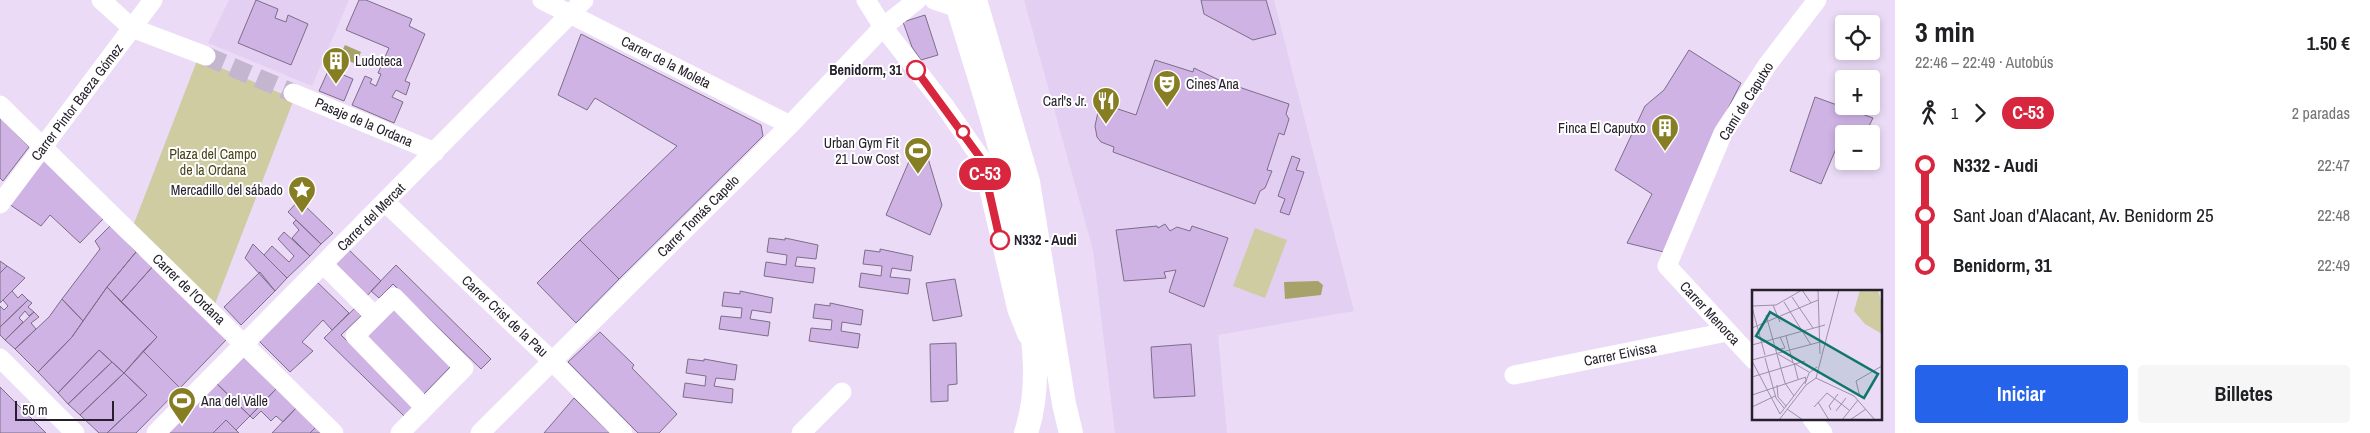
<!DOCTYPE html>
<html lang="es">
<meta charset="utf-8">
<style>
:root{--surface:#fff;--page:#f6f6f6;--text:#202124;--muted:#757577;--accent:#2563eb}
body{margin:0;font-family:"Archivo Narrow",sans-serif;background:var(--page);color:var(--text);height:100vh;display:flex;flex-direction:column;font-size:19px;white-space:nowrap}
*{box-sizing:border-box;margin:0}
p{font-size:16px;color:var(--muted)}
.icon{flex:none;width:28px;height:28px;fill:none;stroke:currentColor;stroke-width:2;stroke-linecap:round;stroke-linejoin:round}
.map{position:relative;flex:1;overflow:hidden}
.side{display:flex;flex-direction:column;background:var(--surface);width:475px}
.side>*{flex:none}
.badge{padding:0 10px;border-radius:16px;font-size:18px;line-height:32px}
.tools{position:absolute;left:1835px;top:15px;display:grid;gap:10px}
.tools a{display:grid;place-items:center;width:45px;height:45px;border-radius:5px;background:var(--surface);box-shadow:0 2px 8px #0003;font-size:25px}
.scale{position:absolute;left:15px;bottom:12px;width:99px;box-sizing:border-box;padding-left:5px;border:2px solid #26202b;border-top:0;font-size:14px;line-height:18px;white-space:nowrap;color:#26202b;-webkit-text-stroke:4px #fff;paint-order:stroke}
.map>.badge{position:absolute;translate:-50% -50%;box-shadow:0 0 0 2px #fff}
.legs{display:flex;align-items:center;gap:8px;height:55px;padding:0 20px;font-size:16px}
.legs p{margin-inline-start:auto}
.overview{display:flex;align-items:center;justify-content:space-between;height:85px;padding:0 20px}
h1{font-size:28px;font-weight:700;line-height:38px}
.action{display:flex;gap:10px;margin-top:auto;padding:10px 20px}
.action a{flex:1;height:58px;border-radius:5px;background:var(--accent);color:#fff;font-size:20px;font-weight:700;line-height:58px;text-align:center}
.action a+a{background:var(--page);color:var(--text)}
ul{padding:0 20px;list-style:none}
li{display:flex;align-items:center;gap:18px;height:50px;font-size:19px}
li i{display:grid;place-items:center;width:8px;height:100%;margin:0 6px;background:currentColor}
li i::after{content:'';width:12px;height:12px;margin:-6px;border:4px solid;border-radius:50%;background:var(--surface)}
li p{margin-inline-start:auto}
li:first-child i{background:linear-gradient(#0000 50%,currentColor 0)}
li:last-child i{background:linear-gradient(currentColor 50%,#0000 0)}
main{display:flex;flex:1;min-height:0}
.map>svg:first-child{display:block}
.built{fill:#e2cff2}
.green{fill:#cfcca2}
.water{fill:#a7a269}
.building{fill:#cfb3e5;stroke:#7c6e87}
.lines{fill:none;stroke-linecap:round;stroke-linejoin:round}
.minor-tunnel{stroke:#c4b6ce;stroke-width:19;stroke-dasharray:19 9;stroke-linecap:butt}
.minor{stroke:#fff;stroke-width:19}
.major{stroke:#fff;stroke-width:24}
.line-1-casing{stroke:#fff;stroke-width:11}
.line-1{stroke:#d7263d;stroke-width:8}
.stop-1-dot{fill:#fff;stroke:#d7263d;stroke-width:2.5}
.labels{text-anchor:middle;stroke-width:4;stroke-linejoin:round;paint-order:stroke}
.poi-label{font-size:14px;fill:#26202b;stroke:#fff;text-anchor:end}
.street-label{font-size:14px;fill:#26202b;stroke:#fff}
.stop-label{font-size:14px;font-weight:bold;fill:#26202b;stroke:#fff;text-anchor:end}
.park-label{font-size:14px;fill:#494418;stroke:#fff}
.inset-road{fill:none;stroke:#9c90a5;stroke-width:1}
.view{fill:#0f766e;fill-opacity:0.15;stroke:#0f766e;stroke-width:2.5}
.inset-edge{fill:none;stroke:#26202b;stroke-width:2.5}
</style>
<main>
<div class="map">
<svg width="1895" height="433" viewBox="0 0 1895 433">
<rect width="100%" height="100%" fill="#ebdbf7"/>
<path class="built" d="M229,0h120l-37,86 -104,-43z
M1024,0h250l80,311 -136,24 9,98h-112l-22,-183z"/>
<path class="green" d="M198,58l96,41 -79,205 -82,-78z
M1255,228l32,12 -22,58 -32,-12z"/>
<path class="water" d="M345,45l16,7 -5,12 -17,-7z
M1318,281l5,4 -2,10 -36,4 -1,-17z"/>
<path class="building" d="M256,0l22,9 -3,9 11,4 2,-7 20,9 -17,41 -53,-22z
M359,0h7l46,19 -3,7 16,8 -20,47 5,2 -4,12 -10,-5 -4,7 11,5 -9,21 -42,-18 13,-29 7,3 -2,4 6,3 5,-12 -3,-1 11,-25 -43,-18z
M1201,0h65l10,34 -23,6 -49,-26z
M925,15l13,40 -17,5 -9,-13 -9,-25z
M581,34l180,91 2,11 -144,143 -39,-39 97,-94 -82,-48 -8,12 -29,-15z
M1689,50l52,33 -24,47 -49,123 -41,-10 25,-49 -37,-24 30,-64 19,-16z
M1155,60l38,12 1,-4 27,13 68,23 -3,10 3,5 -5,16 -5,-2 -12,37 5,1 -7,17 -5,3 -5,13 -142,-52 1,-5 -13,-5 -4,-5 -2,-11 5,-23 36,12z
M329,69l24,10 -9,22 -25,-10z
M1815,97l58,21 -8,16h-21v3h-3l-20,47 -31,-13z
M0,117l29,30 -26,34 -3,-3z
M919,143l5,2 18,60 -12,30 -44,-20 30,-70z
M1292,156l8,3 -4,11 8,2 -15,43 -9,-3 5,-13 -7,-3z
M44,157l59,62 -23,24 -30,-28 -9,11 -32,-22z
M299,200l34,33 -12,11 -33,-32z
M296,220l25,24 -11,12 -18,-18 7,-8 -6,-7z
M1165,224l5,7 7,-4 13,4 2,-5 36,12 -24,69 -35,-15 7,-22 -12,2 2,6 -42,3 -8,-51 41,-4 1,2z
M111,225l25,27 -29,35 -24,34 -21,-22 38,-50 -5,-8z
M284,232l26,24 -23,22 -23,-23 8,-9 17,16 5,-6 -16,-17z
M769,238l16,2v-2l33,7 -2,14 -19,-2 -2,9 20,2 -2,15 -49,-7 2,-14 20,3 1,-10 -20,-3z
M580,240l39,39 -43,44 -39,-40z
M253,244l34,34 -12,13 -30,-33z
M347,248l34,33 -17,18 -33,-34z
M880,249l33,7 -2,15 -19,-3 -2,9 20,2 -2,15 -49,-7 2,-14 20,3 1,-10 -19,-2 2,-14 15,2z
M136,252l18,13 -33,37 -14,-15z
M0,261l7,5 -7,7z
M154,265l72,75 -46,48 -37,-37 14,-14 -36,-35z
M396,265l95,94 -10,10 -88,-85 -14,14 -8,-7z
M7,266l18,12 -25,25v-30z
M260,272l15,19 -34,34 -17,-18z
M955,279l7,37 -29,5 -7,-38z
M315,280l34,33 -17,17 -9,-10 -21,22 11,9 -23,21 -30,-30 -1,-4z
M107,287l50,50 -33,36 -25,-23 -41,43 -20,-21 34,-35z
M12,291l6,7 4,-4 6,6 -28,27v-21l4,4 4,-4 -5,-6z
M740,291l33,7 -2,15 -19,-3 -2,9 20,3 -2,14 -49,-7 2,-13 20,2 1,-10 -20,-2 2,-14 16,2z
M62,299l21,22 -11,16 -34,35 -23,-23 34,-32z
M28,300l4,3 -4,4 6,5 -5,4 -4,-5 -6,7 4,4 -18,18 -5,-5v-8z
M830,303l33,7 -2,15 -19,-3 -1,9 19,3 -2,14 -49,-7 2,-13 20,2 1,-10 -19,-2 2,-14 15,2z
M356,307l6,8 -21,20 74,72 -10,10 -81,-79z
M393,309l58,57 -28,29 -58,-58z
M34,312l5,5 -8,6 5,6 -21,20 -10,-9z
M600,332l34,33 -2,3 45,46 -18,19h-21l-70,-71z
M956,343l1,41 -9,1v16l-17,1 -1,-58z
M1191,344l4,52 -41,2 -3,-51z
M99,350l13,12 -44,42 -10,-11z
M143,351l37,37 -44,45h-29l40,-38 -23,-22z
M241,354l35,35 -26,27 -36,-35z
M688,359l16,2v-2l33,6 -2,15 -19,-2 -2,8 19,3 -1,14 -49,-6 2,-14 20,3 1,-10 -20,-3z
M112,362l12,11 -44,42 -12,-11z
M124,373l23,22 -40,38h-8l-19,-18z
M214,381l36,35 -14,14 -10,-10 -13,13h-50z
M0,387l46,46h-46z
M276,389l20,19 -13,14 -7,-6 -5,5 -10,-10 -8,8 -3,-3z
M574,398l36,35h-66z
M296,408l20,19 -6,6h-38z
M226,420l13,13h-26z
M316,427l5,6h-11z"/>
<g class="lines">
<path class="minor-tunnel" d="M206,56l87,37"/>
<path class="minor" d="M101,0l31,28 74,28
M542,0l248,125
M866,0l17,27 61,78 38,55 35,150 10,25
M934,0l24,8
M293,93l142,59
M0,105l334,328
M385,202l167,159 71,72
M0,204l153,-204
M324,265l51,51
M0,358l75,75
M1754,360l-87,-94 56,-133 45,-69 49,-64
M1514,375l213,-43
M1812,419l11,14
M156,433l428,-433
M400,433l64,-65 -70,-71 -39,39 70,72
M480,433l310,-308 93,-98 34,-27
M801,433l41,-41"/>
<path class="major" d="M956,0c17,59 38,118 52,179 10,42 16,84 21,127 6,44 11,84 -3,127
M975,0l53,182 36,222 7,29"/>
</g>
<g class="lines">
<defs>
<path id="line-1" d="M916,70l66,90 18,80"/>
</defs>
<use href="#line-1" class="line-1-casing"/>
<use href="#line-1" class="line-1"/>
</g>
<defs>
<symbol id="building-pin" viewBox="-11 -11 22 30"><path d="M0 17L-7.5 6A9.5 9.5 0 1 1 7.5 6Z" fill="#877e24" stroke="#fff"/><path d="M-4-6H4V6H1V3H-1V6H-4ZM-2.5-4.3h1.7v1.8h-1.7ZM.8-4.3h1.7v1.8H.8ZM-2.5-1h1.7V.8h-1.7ZM.8-1h1.7V.8H.8Z" fill="#fff"/></symbol>
<symbol id="theatre-pin" viewBox="-11 -11 22 30"><path d="M0 17L-7.5 6A9.5 9.5 0 1 1 7.5 6Z" fill="#877e24" stroke="#fff"/><path d="M-5-5.5Q0-4 5-5.5V0Q5 5 0 6Q-5 5-5 0ZM-3.3-2.5H-1v1.5H-3.3ZM1-2.5H3.3v1.5H1ZM-2.8 1Q0 5.5 2.8 1Z" fill="#fff"/></symbol>
<symbol id="restaurant-pin" viewBox="-11 -11 22 30"><path d="M0 17L-7.5 6A9.5 9.5 0 1 1 7.5 6Z" fill="#877e24" stroke="#fff"/><path d="M-5-6h1v4h1v-4h1v4h1v-4h1v5L-1.5 .5V6h-2V.5L-5-1ZM5-6V6H3V1.5H1.5Q1.5-4 5-6Z" fill="#fff"/></symbol>
<symbol id="stadium-pin" viewBox="-11 -11 22 30"><path d="M0 17L-7.5 6A9.5 9.5 0 1 1 7.5 6Z" fill="#877e24" stroke="#fff"/><path d="M0-5a6.5 5 0 1 0 0 10a6.5 5 0 1 0 0-10ZM-3.5-1.8h7v3.6h-7Z" fill="#fff"/></symbol>
<symbol id="sight-pin" viewBox="-11 -11 22 30"><path d="M0 17L-7.5 6A9.5 9.5 0 1 1 7.5 6Z" fill="#877e24" stroke="#fff"/><path d="M0-6L1.8-2.2L6-1.7L2.9 1.2L3.7 5.4L0 3.3L-3.7 5.4L-2.9 1.2L-6-1.7L-1.8-2.2Z" fill="#fff"/></symbol>
</defs>
<g fill-rule="evenodd">
<use href="#building-pin" x="320" y="45" width="32" height="43"/>
<use href="#theatre-pin" x="1151" y="68" width="32" height="43"/>
<use href="#restaurant-pin" x="1090" y="85" width="32" height="43"/>
<use href="#building-pin" x="1649" y="112" width="32" height="43"/>
<use href="#stadium-pin" x="902" y="135" width="32" height="43"/>
<use href="#sight-pin" x="286" y="174" width="32" height="43"/>
<use href="#stadium-pin" x="166" y="385" width="32" height="43"/>
</g>
<g class="stop-1-dot">
<circle cx="916" cy="70" r="9"/>
<circle cx="963" cy="132" r="6"/>
<circle cx="1000" cy="240" r="9"/>
</g>
<g class="labels">
<g class="poi-label">
<text x="355" y="66" text-anchor="start">Ludoteca</text>
<text x="1186" y="89" text-anchor="start">Cines Ana</text>
<text x="1087" y="106">Carl's Jr.</text>
<text x="1646" y="133">Finca El Caputxo</text>
<text x="899" y="148">Urban Gym Fit<tspan x="899" dy="16">21 Low Cost</tspan></text>
<text x="283" y="195">Mercadillo del sábado</text>
<text x="201" y="406" text-anchor="start">Ana del Valle</text>
</g>
<g class="street-label">
<text transform="translate(666 62) rotate(27)" y="5">Carrer de la Moleta</text>
<text transform="translate(1746 101) rotate(-58)" y="5">Camí de Caputxo</text>
<text transform="translate(77 102) rotate(-53)" y="5">Carrer Pintor Baeza Gómez</text>
<text transform="translate(364 122) rotate(23)" y="5">Pasaje de la Ordana</text>
<text transform="translate(698 216) rotate(-45)" y="5">Carrer Tomás Capelo</text>
<text transform="translate(371 217) rotate(-45)" y="5">Carrer del Mercat</text>
<text transform="translate(189 289) rotate(44)" y="5">Carrer de l'Ordana</text>
<text transform="translate(1710 313) rotate(47)" y="5">Carrer Menorca</text>
<text transform="translate(505 316) rotate(43)" y="5">Carrer Crist de la Pau</text>
<text transform="translate(1620 354) rotate(-11)" y="5">Carrer Eivissa</text>
</g>
<g class="stop-label">
<text x="902" y="75">Benidorm, 31</text>
<text x="1014" y="245" text-anchor="start">N332 - Audi</text>
</g>
<g class="park-label">
<text x="213" y="159">Plaza del Campo<tspan x="213" dy="16">de la Ordana</tspan></text>
</g>
</g>
<g transform="translate(1752 290)">
<rect width="130" height="130" fill="#ebdbf7"/>
<path d="M108,0h18l4,14v30l-17,-10 -11,-13z" fill="#cfcca2"/>
<path class="inset-road" d="M50,0l9,13M66,0l2,64M40,7l21,31M32,12l27,43M21,15l7,17M0,16l24,-1 26,-15M0,17l13,48M14,25l19,68 9,13M0,38l66,-28M34,46l7,27M0,55l73,-20M24,60l9,-2 -5,-11M26,64l31,18M13,68l11,40 8,10M0,70l68,-18 5,1M0,71l28,53 26,-34 -1,-3M42,73l4,16M0,87l53,-16M64,88l38,18 21,24M53,94l4,-11 8,-6M25,95l1,12 8,9M0,105l54,-18M108,107l-4,-16 26,-15M66,112l11,18M0,117l23,-11M62,117l13,-14 22,17M35,119l16,11M79,120l-2,-4 9,-12M84,121l10,-13M27,130l27,-35 10,-7 23,-88M90,130l16,-20M98,130l16,-11"/>
<path class="view" d="M18,22l108,62 -14,24 -108,-62z"/>
<rect width="130" height="130" class="inset-edge"/>
</g>
</svg>
<div class="tools">
<a><svg class="icon" aria-label="locate" viewBox="0 0 24 24"><circle cx="12" cy="12" r="6"/><path d="M12 2v4M12 18v4M2 12h4M18 12h4"/></svg></a>
<a>+</a>
<a>−</a>
</div>
<div class="scale">50 m</div>
<b class="badge" style="left:985px;top:174px;background:#d7263d;color:#fff">C-53</b>
</div>
<section class="side">
<div class="overview"><div><h1>3 min</h1><p>22:46 – 22:49 · Autobús</p></div><b>1.50 €</b></div>
<div class="legs"><svg class="icon" aria-label="walk" viewBox="0 0 24 24"><circle cx="13" cy="4" r="2"/><path d="M13 8l-2 6 4 7M11 14l-3 7M7 12l3-4h3l4 4"/></svg>1<svg class="icon" aria-label="forward" viewBox="0 0 24 24"><path d="M9 5l7 7-7 7"/></svg><b class="badge" style="background:#d7263d;color:#fff">C-53</b><p>2 paradas</p></div>
<ul>
<li><i style="color:#d7263d"></i><b>N332 - Audi</b><p>22:47</p></li>
<li><i style="color:#d7263d"></i><span>Sant Joan d'Alacant, Av. Benidorm 25</span><p>22:48</p></li>
<li><i style="color:#d7263d"></i><b>Benidorm, 31</b><p>22:49</p></li>
</ul>
<div class="action"><a>Iniciar</a><a>Billetes</a></div>
</section>
</main>
